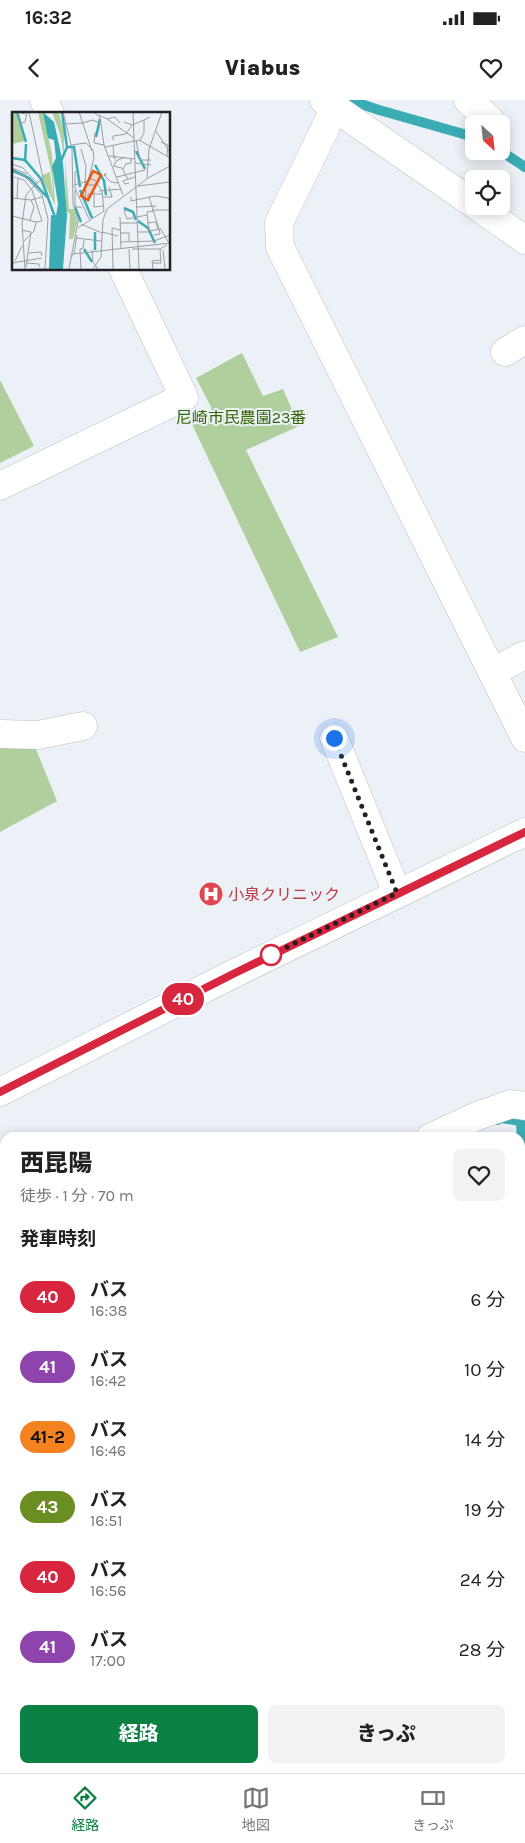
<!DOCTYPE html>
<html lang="ja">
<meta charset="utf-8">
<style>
:root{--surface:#fff;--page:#f2f2f2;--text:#222;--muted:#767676;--line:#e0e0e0;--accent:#0b8043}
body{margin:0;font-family:Karla,"Noto Sans JP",sans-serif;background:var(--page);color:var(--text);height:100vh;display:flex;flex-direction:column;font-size:19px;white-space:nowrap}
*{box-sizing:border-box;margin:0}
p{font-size:16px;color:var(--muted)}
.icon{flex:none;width:28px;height:28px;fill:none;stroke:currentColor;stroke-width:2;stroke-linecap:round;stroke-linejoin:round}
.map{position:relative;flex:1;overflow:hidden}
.panel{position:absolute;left:0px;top:1032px;width:525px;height:641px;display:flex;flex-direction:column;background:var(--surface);border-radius:15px 15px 0 0;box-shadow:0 2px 12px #0003}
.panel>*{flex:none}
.badge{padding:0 10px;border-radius:16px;font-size:18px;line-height:32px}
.needle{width:32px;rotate:153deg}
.buttons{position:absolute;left:465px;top:15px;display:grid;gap:10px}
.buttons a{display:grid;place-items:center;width:45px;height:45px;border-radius:8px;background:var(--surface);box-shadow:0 2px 12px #0003;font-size:25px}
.you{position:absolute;width:25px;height:25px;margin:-12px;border:4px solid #fff;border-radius:50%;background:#1a73e8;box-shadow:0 0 0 8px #1a73e833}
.map>.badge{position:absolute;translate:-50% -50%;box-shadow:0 0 0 2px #fff}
h2{padding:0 20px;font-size:19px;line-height:45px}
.round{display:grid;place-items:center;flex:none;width:52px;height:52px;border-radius:8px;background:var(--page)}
.head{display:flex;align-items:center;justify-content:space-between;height:85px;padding:0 20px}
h1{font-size:24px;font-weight:800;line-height:38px}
.primary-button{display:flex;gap:10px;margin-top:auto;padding:10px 20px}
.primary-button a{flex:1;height:58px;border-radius:8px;background:var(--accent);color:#fff;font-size:20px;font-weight:800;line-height:58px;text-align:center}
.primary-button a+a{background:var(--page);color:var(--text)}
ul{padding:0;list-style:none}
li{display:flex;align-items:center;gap:15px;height:70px;padding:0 20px}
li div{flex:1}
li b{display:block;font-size:19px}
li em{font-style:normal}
li .badge{min-width:55px;font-weight:700;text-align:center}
.status{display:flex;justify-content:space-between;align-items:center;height:35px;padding:0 25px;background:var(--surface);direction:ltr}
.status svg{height:14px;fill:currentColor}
header{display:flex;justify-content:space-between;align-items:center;height:65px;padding:0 20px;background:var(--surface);font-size:22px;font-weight:800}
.dock{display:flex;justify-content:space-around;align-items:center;height:70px;border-top:1px solid var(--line);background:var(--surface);font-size:14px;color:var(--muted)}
.dock a{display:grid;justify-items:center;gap:2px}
.dock .on{color:var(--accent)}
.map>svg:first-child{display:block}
.green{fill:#afcf9d}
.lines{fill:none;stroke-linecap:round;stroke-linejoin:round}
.stream{stroke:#3aacb4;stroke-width:10}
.minor-casing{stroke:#bbc1c6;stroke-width:29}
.minor{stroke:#fff;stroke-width:28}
.line-casing{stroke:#fff;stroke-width:11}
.line{stroke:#d7263d;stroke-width:8}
.walk{stroke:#1f2123;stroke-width:5;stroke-dasharray:0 9}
.stop-dot{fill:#fff;stroke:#d7263d;stroke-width:2.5}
.labels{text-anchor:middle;stroke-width:4;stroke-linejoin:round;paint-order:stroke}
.park-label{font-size:16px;fill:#346501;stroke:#ecf1f7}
.health-label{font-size:16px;fill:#be3a42;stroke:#ecf1f7;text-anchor:start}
.inset-river{fill:none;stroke:#3aacb4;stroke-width:2.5}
.inset-road{fill:none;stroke:#9a9ea2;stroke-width:1}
.view{fill:#e8590c;fill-opacity:0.15;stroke:#e8590c;stroke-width:2.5}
.inset-edge{fill:none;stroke:#1f2123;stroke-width:2.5}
</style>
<div class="status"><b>16:32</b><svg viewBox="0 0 49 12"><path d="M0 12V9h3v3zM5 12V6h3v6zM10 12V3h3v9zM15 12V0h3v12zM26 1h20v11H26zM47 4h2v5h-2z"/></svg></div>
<header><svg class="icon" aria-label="back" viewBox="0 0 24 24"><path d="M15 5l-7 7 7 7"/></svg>Viabus<svg class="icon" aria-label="heart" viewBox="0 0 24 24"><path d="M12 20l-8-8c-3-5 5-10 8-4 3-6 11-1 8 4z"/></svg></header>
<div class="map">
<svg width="525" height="1673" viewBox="0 0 525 1673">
<rect width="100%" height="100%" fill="#ecf1f7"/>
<path class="green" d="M242,253l21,43 20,-7 16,37 -53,24 92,187 -38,15 -110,-232 22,-11 -16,-31z
M0,280l34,66 -34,17z
M35,647l22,54 -57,31v-84z"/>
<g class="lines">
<path class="stream" d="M349,0l30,10 95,27
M501,51l24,16
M497,1020l4,-2 20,3 4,91
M0,1641l5,2
M50,1669l7,4"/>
<defs>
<path id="minor" d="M44,0l6,14
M324,0l11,8 -56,115 1,24 245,491
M468,0l21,19
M335,8l139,96
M477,106l48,34
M505,252l20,-12
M0,386l184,-89 -61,-128
M492,572l33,-17
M0,634l38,1 45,-9
M334,638l63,155
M0,992l235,-119 290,-141
M430,1038l47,-22 34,-12 14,2
M0,1065l5,6
M520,1142l5,-3
M0,1273l5,-3
M520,1514l5,-2
M190,1669l5,4"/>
</defs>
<use href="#minor" class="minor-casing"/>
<use href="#minor" class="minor"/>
</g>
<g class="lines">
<defs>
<path id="line" d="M0,992l235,-119 290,-141"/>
</defs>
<use href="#line" class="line-casing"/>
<use href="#line" class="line"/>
<path class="walk" d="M271,855l126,-62 -63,-155"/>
</g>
<defs>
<symbol id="hospital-disc" viewBox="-11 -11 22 22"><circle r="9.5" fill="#e0444e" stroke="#ecf1f7"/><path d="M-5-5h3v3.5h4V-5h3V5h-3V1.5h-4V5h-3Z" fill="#fff"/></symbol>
</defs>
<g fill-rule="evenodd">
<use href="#hospital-disc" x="197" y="780" width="28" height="28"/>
</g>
<circle class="stop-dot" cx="271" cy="855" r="10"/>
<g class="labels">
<g class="park-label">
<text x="241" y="323">尼崎市民農園23番</text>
</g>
<g class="health-label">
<text x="228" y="800">小泉クリニック</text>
</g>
</g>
<g transform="translate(12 12)">
<rect width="158" height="158" fill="#ecf1f7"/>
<path d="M0,0h4l9,29 -13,3zM26,0h5l9,42 3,51 -13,-26 1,-4 7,-3 3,26 -1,-23zM40,0l7,1 5,19v25l-4,-23zM53,46l4,51h5l3,13 -4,17h-4l1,-25 -4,-3z" fill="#afcf9d"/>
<path d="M31,0l11,10 9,41 4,53 -4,53h-14l2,-54 5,1 2,-12 -6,-38 4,-8 -2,-18 -6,-2z" fill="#3aacb4"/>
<path class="inset-river" d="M5,0l9,30M84,25l4,-18M55,35h7l6,40M124,39l9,18M0,46l13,2 16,19 7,18M49,49l6,-14 -5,-35M13,50l1,-18M83,53l9,16 2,14M0,58l17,8 19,20 7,19M68,78l12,28M63,95l6,15M112,96l9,4 3,8M126,109l10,7 7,15M72,137l8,13M83,138v-18"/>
<path class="inset-road" d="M17,0l14,66 -9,8 8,9 6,24 -3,50M51,0l9,37 1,55 5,17 -9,48M67,0l13,39M81,0l7,5 4,28 19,50M121,0l6,157M13,2l-7,-2 3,11 4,-1 2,-9M87,3l8,4 8,-2 5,6M95,7l27,19M112,10l8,3 12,-5M71,11l9,-3 8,3M54,12l17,-1M144,19l13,20M83,20l-1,11 10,2M101,28v-4l13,-2 6,-9M124,28l4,20h11M128,28l4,-7v-13l6,-3M149,30l7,3 -1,11M59,33l15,-2 7,7 1,8 -6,23 -14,4M101,33l1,13 2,1M93,35l34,-7 31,18M69,37l5,17 -1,19h12M97,44l26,3M123,51l16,2M0,52l11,4 14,15M101,54l9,2 6,12M102,54l2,-5 9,-4M0,56l15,6M111,57l3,-5 5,-1v-5M63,59v17l14,31M0,60l12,4 10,10 -8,9 -4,29 3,45M93,64l1,-3 -2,2 7,7 8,1M2,65l10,3 8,10 10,31M105,65l28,-7M135,66l2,-29 13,-37M77,67l6,1 7,11 2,20M117,71l-4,1 -2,-3 12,-4M126,74l32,-4M63,78v16l7,2M82,79v16l9,-1M87,79l22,-2M91,85h9l-3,-10M119,85v4l24,-5 13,2 2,4M137,85l10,32M0,86l19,2M5,87l1,-20M73,88l1,-15M76,90v-8h14M125,95l19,-1M115,98l-3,1 3,8 20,-4M140,98h18M0,104l24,6M108,105l1,32M18,108l4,-13 -3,-7 11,-3M108,111h17M135,111l9,-1 2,7M69,112l21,9M66,116l26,-17M148,116l9,15M10,118l9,2 -5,35M138,119l9,-2 1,5 -6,1M90,120l16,4M126,120h11l-2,-20 7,-1M108,121h9v8M64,126l25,3M12,129l10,-10 2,-9 6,-1M108,130l34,-1 16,-6M117,137l1,20M120,137h28l7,-4M80,138l1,12 5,7M151,138l2,19M17,141l12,-1 1,4M62,142l3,-19M59,146l2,-4 97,-11M3,149l7,-15M0,151l30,-5M15,151l12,1v3M140,151h9l-1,-14M19,157h18M69,157l-1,-20 3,-1 1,-8M81,157l8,-12 2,-37 4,-11 41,-31 22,-12M101,157l-1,-41 8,2M141,157l-1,-8 9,-1"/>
<path class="view" d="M81,59l8,4 -13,25 -7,-4z"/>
<rect width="158" height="158" class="inset-edge"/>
</g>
</svg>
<div class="buttons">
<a><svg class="needle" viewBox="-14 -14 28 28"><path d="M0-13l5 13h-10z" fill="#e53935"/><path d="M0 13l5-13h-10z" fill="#767676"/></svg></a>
<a><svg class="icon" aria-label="locate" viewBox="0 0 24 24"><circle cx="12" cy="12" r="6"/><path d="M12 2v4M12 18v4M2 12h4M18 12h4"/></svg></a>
</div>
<div class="you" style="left:334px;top:638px"></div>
<b class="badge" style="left:183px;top:899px;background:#d7263d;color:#fff">40</b>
<section class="panel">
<div class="head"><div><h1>西昆陽</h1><p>徒歩 · 1 分 · 70 m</p></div><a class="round"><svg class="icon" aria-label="heart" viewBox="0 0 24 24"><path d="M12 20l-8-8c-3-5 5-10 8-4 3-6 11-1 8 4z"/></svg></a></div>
<h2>発車時刻</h2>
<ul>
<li><span class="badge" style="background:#d7263d;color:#fff">40</span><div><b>バス</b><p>16:38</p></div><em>6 分</em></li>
<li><span class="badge" style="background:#8e44ad;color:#fff">41</span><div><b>バス</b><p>16:42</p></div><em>10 分</em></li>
<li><span class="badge" style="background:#f58220;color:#111">41-2</span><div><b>バス</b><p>16:46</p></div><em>14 分</em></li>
<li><span class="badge" style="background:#6b8e23;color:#fff">43</span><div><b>バス</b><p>16:51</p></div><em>19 分</em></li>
<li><span class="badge" style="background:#d7263d;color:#fff">40</span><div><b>バス</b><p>16:56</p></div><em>24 分</em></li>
<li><span class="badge" style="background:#8e44ad;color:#fff">41</span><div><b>バス</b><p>17:00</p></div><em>28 分</em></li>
</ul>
<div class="primary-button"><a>経路</a><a>きっぷ</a></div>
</section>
</div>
<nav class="dock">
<a class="on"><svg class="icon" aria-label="directions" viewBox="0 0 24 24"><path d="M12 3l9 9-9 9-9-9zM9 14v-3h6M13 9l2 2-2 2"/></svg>経路</a>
<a><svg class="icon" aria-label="map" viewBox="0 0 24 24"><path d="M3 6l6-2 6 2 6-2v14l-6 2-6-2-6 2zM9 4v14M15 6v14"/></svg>地図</a>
<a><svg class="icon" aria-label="tickets" viewBox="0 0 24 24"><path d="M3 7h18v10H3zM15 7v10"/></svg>きっぷ</a>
</nav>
